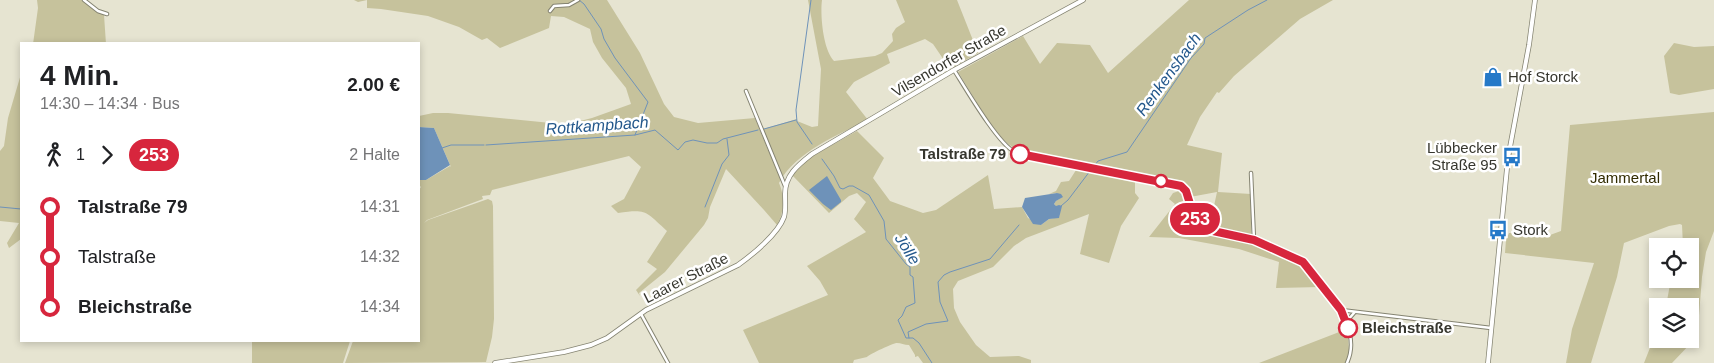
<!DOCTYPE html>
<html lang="de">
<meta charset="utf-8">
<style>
:root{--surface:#fff;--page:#f2f2f2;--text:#202124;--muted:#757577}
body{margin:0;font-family:Arial,sans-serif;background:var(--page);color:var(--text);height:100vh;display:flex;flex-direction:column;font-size:19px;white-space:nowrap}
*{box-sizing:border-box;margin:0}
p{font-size:16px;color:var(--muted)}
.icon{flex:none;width:28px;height:28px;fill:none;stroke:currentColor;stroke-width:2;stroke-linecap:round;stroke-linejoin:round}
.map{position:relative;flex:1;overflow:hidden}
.panel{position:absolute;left:20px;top:42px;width:400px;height:300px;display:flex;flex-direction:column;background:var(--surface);border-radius:0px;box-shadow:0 2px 8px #0003}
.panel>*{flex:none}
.badge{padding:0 10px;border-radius:16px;font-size:18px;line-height:32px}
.controls{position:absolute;left:1649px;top:238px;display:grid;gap:10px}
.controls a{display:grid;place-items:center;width:50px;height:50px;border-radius:0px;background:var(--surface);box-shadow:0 2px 8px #0003;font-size:25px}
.map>.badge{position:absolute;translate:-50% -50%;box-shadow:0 0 0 2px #fff}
.legs{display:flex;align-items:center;gap:8px;height:55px;padding:0 20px;font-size:16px}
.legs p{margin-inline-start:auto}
.headline{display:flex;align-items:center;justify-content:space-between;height:85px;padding:0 20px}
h1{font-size:28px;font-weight:600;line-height:38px}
ul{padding:0 20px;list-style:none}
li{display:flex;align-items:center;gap:18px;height:50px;font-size:19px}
li i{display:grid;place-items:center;width:8px;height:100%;margin:0 6px;background:currentColor}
li i::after{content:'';width:12px;height:12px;margin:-6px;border:4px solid;border-radius:50%;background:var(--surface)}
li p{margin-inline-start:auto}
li:first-child i{background:linear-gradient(#0000 50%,currentColor 0)}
li:last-child i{background:linear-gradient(currentColor 50%,#0000 0)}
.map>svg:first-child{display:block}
.green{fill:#c6c29c}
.water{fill:#6e92b9}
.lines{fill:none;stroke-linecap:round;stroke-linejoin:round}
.stream{stroke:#6e92b9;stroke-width:1}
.minor-casing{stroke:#858472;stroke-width:4.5}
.tertiary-casing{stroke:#858472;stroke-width:5.5}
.secondary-casing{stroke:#858472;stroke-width:5.5}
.minor{stroke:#fff;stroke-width:2.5}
.tertiary{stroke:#fff;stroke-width:4}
.secondary{stroke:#fff;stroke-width:4}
.line-1-casing{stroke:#fff;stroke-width:11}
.line-1{stroke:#d7263d;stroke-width:8}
.stop-1-dot{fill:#fff;stroke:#d7263d;stroke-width:2.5}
.labels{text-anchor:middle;stroke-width:5;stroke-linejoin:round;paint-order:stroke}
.street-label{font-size:15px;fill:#36362e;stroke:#fff}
.poi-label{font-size:15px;fill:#36362e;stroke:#fff;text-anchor:start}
.stop-label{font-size:15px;font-weight:bold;fill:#36362e;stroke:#fff;text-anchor:end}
.park-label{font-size:15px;fill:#312b00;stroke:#fff}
.water-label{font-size:16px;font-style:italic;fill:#24588c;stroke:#fff}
</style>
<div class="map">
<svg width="1714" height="363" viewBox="0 0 1714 363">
<rect width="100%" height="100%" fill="#e6e4d1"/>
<path class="green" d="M37,0h45l16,12 6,3 2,29h-73l5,-36z
M354,0h253l33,53 24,51 10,13 24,6 57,-5 13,32 6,6 -11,-27 34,-10v2l15,6 6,-1 3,-57 -13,-69h14c-2,15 1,50 12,61l41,-5 7,-3 11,-12 -1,-7 4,-6 9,-6 -9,-22h61l21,53 -28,16 -17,-25 -8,-5 -38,15 3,9 -36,19 -8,10 22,28c-30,15 -73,32 -89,63 6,13 5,31 -2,42l-13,-15 -38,-41 -16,38 -2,11 -4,7 -39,47 -26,21 1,3 -4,-6 21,-21 -10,-7 20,-31c-22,-20 -20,-22 -49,-18l-7,-7 13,-7 17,-32 -12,-11 -137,34 -2,5 -8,1 1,3 -56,21 -3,3 4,-3 60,-21 4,2 1,5 1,113 -2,18 -6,25 -141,1 8,-22h66v-151l2,-3 -2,-2v-5h7l24,-14 1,1 -17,-39 -15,-1v-11l14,-3h15l103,10h21l20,-5 39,-14 -5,-16 -24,-30 -9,-16 -3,-13 -26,-12 -13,-1 -2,12 -49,20 -13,-10 -5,2 -23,-13 -31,-11 -47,-7 -14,-1v-8l-9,2z
M1189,0h144l-33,19 -66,57 -15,17 -2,-1 -17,25 -13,28 35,8 -4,39 33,2v42l-42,-7 8,-37 -27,5 -6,-15 -4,1 -144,-26c-9,-3 -18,-5 -25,-11 -18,-13 -40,-54 -53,-74l65,-36 17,28 17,-21 33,2 18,28z
M1674,43l20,4 20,-1v43l-35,6 -9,-2 -6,-37z
M21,74v165l-12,9 -2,-5 12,-20 -19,-2v-70l4,-5 4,-28z
M1714,112v119l-8,21 -4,25 -4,51 -6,14 -20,21h-28l13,-33 1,9h32v-33h-24l5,-27h19v-33h-7l-1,-21 -2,-1 -11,2 -45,17 -7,34 -26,86h-25l6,-34 22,-66 -89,-10 1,-13 3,-7 41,2 11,-4 9,-106z
M857,131l27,27 -11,20 17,23 33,12 13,-3 52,-35 6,34 28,-2 6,11 13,7 8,-6 10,-2 1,-6 -6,-7 2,-3 6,-4 -5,-4 -8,1 7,-3 5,-9 8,-1 9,-14 57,11v15l4,5 -18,28 -12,37 -29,-9 9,-40 -63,24 -12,8 -21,21 -35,14 -5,8 1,19 6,14 16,23 14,12 29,-1 12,4v3h-108l-5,-7 -3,1v-2l-6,-10c-5,0 -8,-2 -12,-2 -4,0 -27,11 -30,14l-13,3 -1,3h-94l-16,-33 85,-35 -8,-14 -13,-15 59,-34 -12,-13 12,-17 -9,-9 -8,3 -20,17 -37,-38 17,-17z
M1182,190c8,12 6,29 18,38 10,8 25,7 37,10 17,4 51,15 64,26 8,6 14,15 20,23l-45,1 3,-26 -40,-13 -60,-11 -30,-1 26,-33 -6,-5 4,-6z
M1347,329l2,21 -3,13h-87z
M252,341h98l-7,22h-91z"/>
<path class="water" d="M419,127l15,1 16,37 -24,15h-7z
M827,176l14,24v2l-10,8 -8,-6 -14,-14z
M1057,193l4,1 2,3 -7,4 -2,3 2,2 3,-1 3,1 -3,12 -10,1 -8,6 -8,-1 -11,-17 3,-9z"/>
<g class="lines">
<path class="stream" d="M579,0l5,4 17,25 3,10 11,19 33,44 -13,33
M811,0l-15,110 1,12 15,22
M764,129l32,-9
M486,145l149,-10 20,-5 23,20 7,-8 8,-2 14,3h10l6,-4 35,-9
M442,148l9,-3h33
M822,159l12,17 6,12 3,1 6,-3h4l16,9 15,26 2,18 20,25 4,3v8l3,2 2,26 -9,4 -4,9 -4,4 8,18h7l6,5 13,20
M1095,165l3,-4 29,-9 64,-94 13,-14 1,-6 43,-28 19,-10
M1061,206l7,-6 22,-29
M0,207l21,2
M705,207l17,-43 7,-9 -2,-16
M909,338l-1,-6 18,-8 22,-3 -8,-19 -2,-20 6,-7 6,-3 40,-13 29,-34"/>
<defs>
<path id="minor" d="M84,0l14,11 9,3
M550,11l4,-5 15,-1 9,-5
M954,70c12,19 44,74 61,82 7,4 15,5 22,7l144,27c14,9 7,34 23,43 10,5 24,4 35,7 21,4 46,14 64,26 8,8 14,16 20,25 16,21 37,48 24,76
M746,91l39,95
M1251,173l3,67
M1341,310l150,18
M641,314l27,49
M1347,321l7,-8"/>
<path id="tertiary" d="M495,363l69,-11 27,-7 16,-7 39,-28 92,-45c14,-10 40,-31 46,-48 2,-7 1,-15 1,-23 0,-19 13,-29 27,-40l142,-84 129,-70"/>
<path id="secondary" d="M1488,363l20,-205 21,-113 6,-45"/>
</defs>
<use href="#minor" class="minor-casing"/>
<use href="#tertiary" class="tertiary-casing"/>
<use href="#secondary" class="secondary-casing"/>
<use href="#minor" class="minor"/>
<use href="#tertiary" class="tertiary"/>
<use href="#secondary" class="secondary"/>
</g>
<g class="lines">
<defs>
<path id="line-1" d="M1020,154l161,32 5,5 9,29 9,9 50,11 49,22 38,48 7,18"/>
</defs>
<use href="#line-1" class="line-1-casing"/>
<use href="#line-1" class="line-1"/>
</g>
<defs>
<symbol id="shop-bare" viewBox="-9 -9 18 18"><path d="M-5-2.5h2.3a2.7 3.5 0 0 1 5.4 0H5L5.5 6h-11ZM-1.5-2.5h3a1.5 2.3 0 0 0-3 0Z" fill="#2579c8" stroke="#fff" stroke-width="2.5" paint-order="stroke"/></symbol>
<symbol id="bus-bare" viewBox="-9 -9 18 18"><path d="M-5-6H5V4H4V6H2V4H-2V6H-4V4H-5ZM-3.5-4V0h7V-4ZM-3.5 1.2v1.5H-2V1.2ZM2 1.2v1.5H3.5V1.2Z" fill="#2579c8" stroke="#fff" stroke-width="2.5" paint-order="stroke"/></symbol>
</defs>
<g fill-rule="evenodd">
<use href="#shop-bare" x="1479" y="63" width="28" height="28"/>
<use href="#bus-bare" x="1498" y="143" width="28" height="28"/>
<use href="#bus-bare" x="1484" y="216" width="28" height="28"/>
</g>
<g class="stop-1-dot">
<circle cx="1020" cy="154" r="9"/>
<circle cx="1161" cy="181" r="6"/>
<circle cx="1348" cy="328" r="9"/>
</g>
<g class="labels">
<g class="street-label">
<text transform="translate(949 61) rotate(-30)" y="5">Vilsendorfer Straße</text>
<text transform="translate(686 278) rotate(-27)" y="5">Laarer Straße</text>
</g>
<g class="poi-label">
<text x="1508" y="82">Hof Storck</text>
<text x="1497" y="153" text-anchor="end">Lübbecker<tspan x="1497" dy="17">Straße 95</tspan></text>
<text x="1513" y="235">Stork</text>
</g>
<g class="stop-label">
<text x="1006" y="159">Talstraße 79</text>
<text x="1362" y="333" text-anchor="start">Bleichstraße</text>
</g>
<g class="park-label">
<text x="1625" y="183">Jammertal</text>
</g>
<g class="water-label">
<text transform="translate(1168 74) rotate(-54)" y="6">Renkensbach</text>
<text transform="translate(597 125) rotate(-4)" y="6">Rottkampbach</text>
<text transform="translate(908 249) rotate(58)" y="6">Jölle</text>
</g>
</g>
</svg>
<div class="controls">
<a><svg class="icon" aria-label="locate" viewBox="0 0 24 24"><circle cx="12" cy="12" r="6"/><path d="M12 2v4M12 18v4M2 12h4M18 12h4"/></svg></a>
<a><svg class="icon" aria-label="layers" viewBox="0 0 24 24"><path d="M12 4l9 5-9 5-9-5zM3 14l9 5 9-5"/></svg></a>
</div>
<b class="badge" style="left:1195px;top:219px;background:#d7263d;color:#fff">253</b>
<section class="panel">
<div class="headline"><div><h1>4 Min.</h1><p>14:30 – 14:34 · Bus</p></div><b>2.00 €</b></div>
<div class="legs"><svg class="icon" aria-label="walk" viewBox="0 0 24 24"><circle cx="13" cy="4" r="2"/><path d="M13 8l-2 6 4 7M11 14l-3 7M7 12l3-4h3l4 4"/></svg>1<svg class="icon" aria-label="forward" viewBox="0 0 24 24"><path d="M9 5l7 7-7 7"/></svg><b class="badge" style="background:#d7263d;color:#fff">253</b><p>2 Halte</p></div>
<ul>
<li><i style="color:#d7263d"></i><b>Talstraße 79</b><p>14:31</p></li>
<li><i style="color:#d7263d"></i><span>Talstraße</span><p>14:32</p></li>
<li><i style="color:#d7263d"></i><b>Bleichstraße</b><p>14:34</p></li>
</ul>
</section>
</div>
